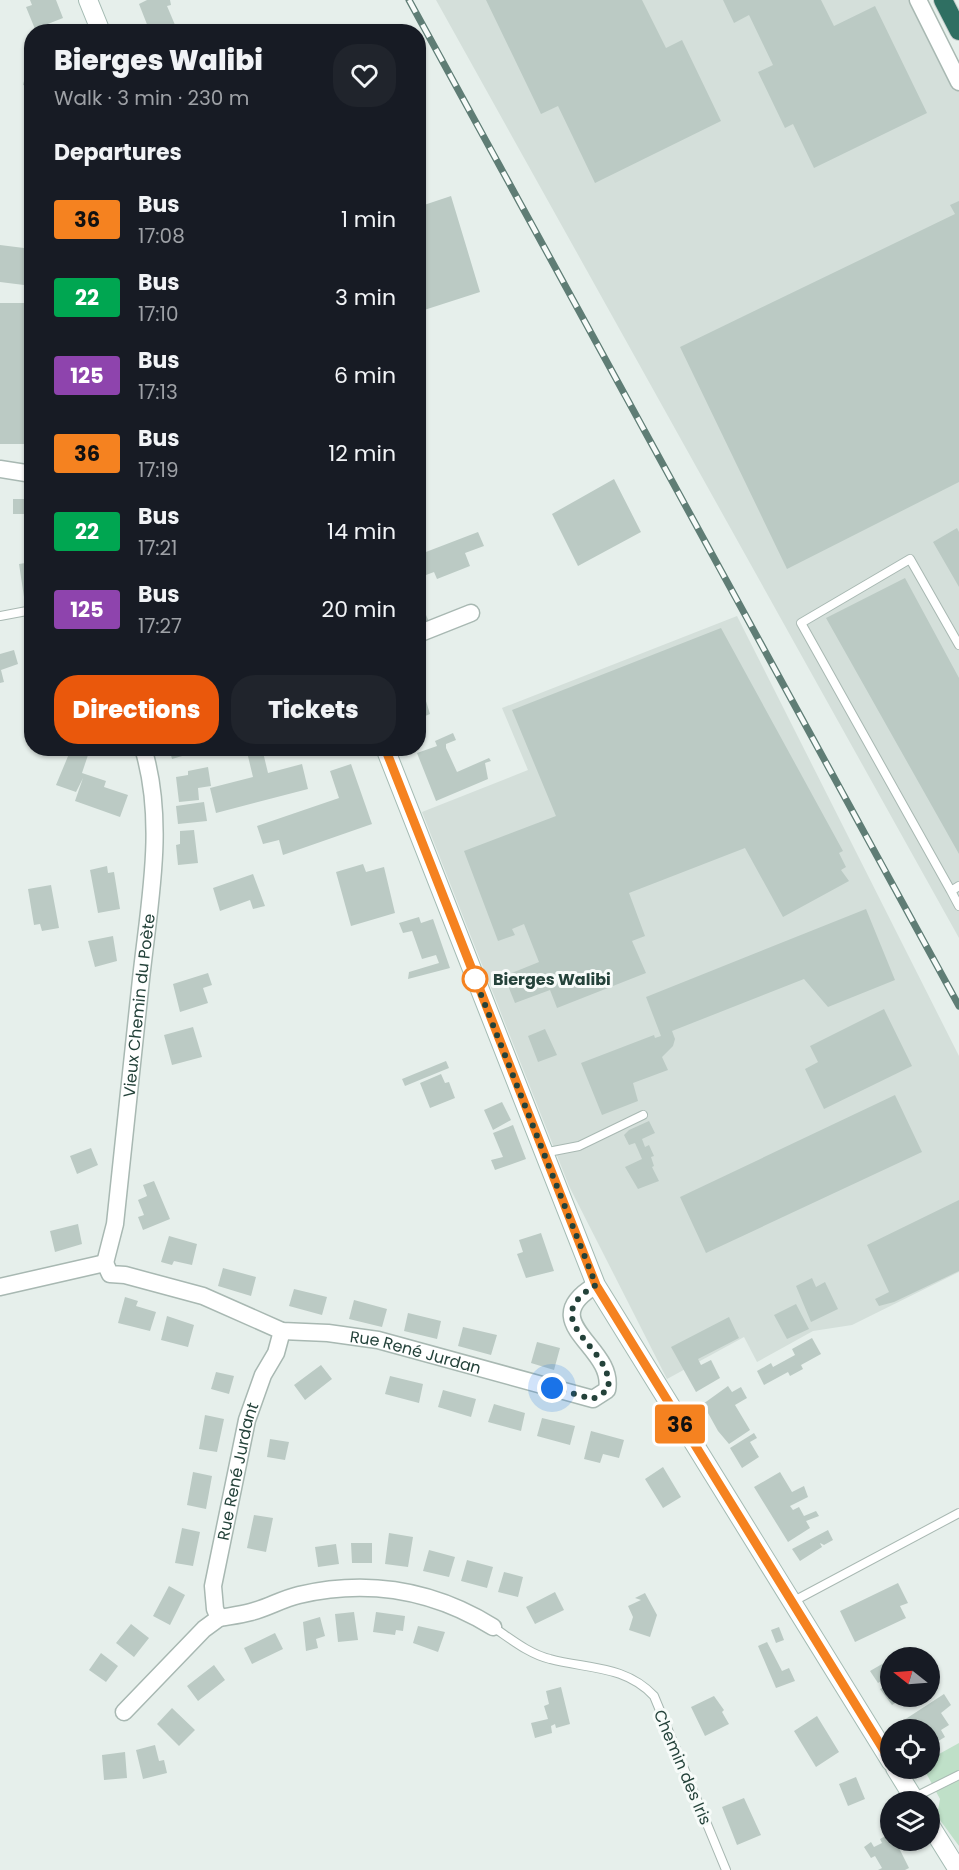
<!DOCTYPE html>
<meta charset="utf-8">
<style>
:root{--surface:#171b24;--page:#20242c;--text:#f1f3f6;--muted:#9ea1a6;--accent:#ea580c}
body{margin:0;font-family:Poppins,sans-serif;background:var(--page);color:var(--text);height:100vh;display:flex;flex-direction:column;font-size:22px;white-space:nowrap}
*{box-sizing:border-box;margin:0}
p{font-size:20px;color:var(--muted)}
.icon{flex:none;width:33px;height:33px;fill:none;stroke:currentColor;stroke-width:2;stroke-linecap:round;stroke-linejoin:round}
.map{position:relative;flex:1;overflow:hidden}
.side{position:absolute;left:24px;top:24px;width:402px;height:732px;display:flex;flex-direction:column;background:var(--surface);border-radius:24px;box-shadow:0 2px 4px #0004}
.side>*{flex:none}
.badge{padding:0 12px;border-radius:4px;font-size:21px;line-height:39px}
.needle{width:39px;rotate:287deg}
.controls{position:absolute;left:880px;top:1647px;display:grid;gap:12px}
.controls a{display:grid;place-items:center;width:60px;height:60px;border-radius:50%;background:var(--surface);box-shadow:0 2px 4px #0004;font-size:30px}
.you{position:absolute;width:30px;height:30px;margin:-15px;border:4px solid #fff;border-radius:50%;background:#1a73e8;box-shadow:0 0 0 9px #1a73e833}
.map>.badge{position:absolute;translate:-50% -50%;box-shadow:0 0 0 3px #fff}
h2{padding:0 30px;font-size:22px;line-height:54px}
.round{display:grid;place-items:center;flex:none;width:63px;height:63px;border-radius:24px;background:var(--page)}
.headline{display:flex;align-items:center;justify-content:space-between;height:102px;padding:0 30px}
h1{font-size:28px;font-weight:800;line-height:45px}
.action{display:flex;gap:12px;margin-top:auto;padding:12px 30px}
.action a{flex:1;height:69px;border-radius:24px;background:var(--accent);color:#fff;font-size:24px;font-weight:800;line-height:69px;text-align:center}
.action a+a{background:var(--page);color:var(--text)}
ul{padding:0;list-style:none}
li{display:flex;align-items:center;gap:18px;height:78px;padding:0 30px}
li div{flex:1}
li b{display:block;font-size:22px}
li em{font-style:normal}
li .badge{min-width:66px;font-weight:700;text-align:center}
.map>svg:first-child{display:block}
.built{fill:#d4dfda}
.green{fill:#bfe0c8}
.building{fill:#bbcac4}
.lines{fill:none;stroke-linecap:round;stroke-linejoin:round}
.lane-casing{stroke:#a8b8b2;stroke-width:10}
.street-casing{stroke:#a8b8b2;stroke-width:19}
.secondary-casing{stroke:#a4bbb3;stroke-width:20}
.highway-casing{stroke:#c2cac8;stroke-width:20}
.lane{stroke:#fff;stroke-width:8}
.street{stroke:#fff;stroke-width:16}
.secondary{stroke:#fff;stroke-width:18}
.highway{stroke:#2f6f62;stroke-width:18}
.rail-casing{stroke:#5f7d75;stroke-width:7}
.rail{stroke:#f7fbf9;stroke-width:4.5;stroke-dasharray:14;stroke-linecap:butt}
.line-casing{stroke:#fff;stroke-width:14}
.line{stroke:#f58220;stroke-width:9}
.walk{stroke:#24423a;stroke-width:6;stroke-dasharray:0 10.8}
.stop-dot{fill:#fff;stroke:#f58220;stroke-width:3}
.labels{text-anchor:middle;stroke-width:6;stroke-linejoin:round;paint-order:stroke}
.stop-label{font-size:16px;font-weight:bold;fill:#24423a;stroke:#f7fbf9;text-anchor:start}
.street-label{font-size:16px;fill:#24423a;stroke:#f7fbf9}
</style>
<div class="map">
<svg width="959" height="1870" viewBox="0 0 959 1870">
<rect width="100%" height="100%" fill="#e6efeb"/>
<path class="built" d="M436,0h490l33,67v871z
M737,616l222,440v216l-107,53 -39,6 -56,31 -13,-25 -77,42 -98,-193 -147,-374 106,-42 -26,-62z"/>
<path class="green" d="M959,1743v103l-22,-30 3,-17 -16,-30 6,-1v-9z"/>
<path class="building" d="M30,0h26l7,18 -28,11 -9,-22 6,-2z
M147,0h23l1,5 -4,1 11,26h-28l-11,-28z
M486,0h156l24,48 16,-8 39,81 -126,62 -37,-77 -17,8z
M723,0h98l13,26 41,-20 52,107 -113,55 -21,-44 -8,4 -27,-56 15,-7 -24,-50 -15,8z
M29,61l3,1v25l-9,-2z
M451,196l29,96 -62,20v-105z
M959,201v281l-172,87 -107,-222 275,-133 -5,-9z
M0,245l32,4v37l-32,-4z
M0,303h32v141h-32z
M614,479l27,53 -63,34 -26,-52z
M13,499h19v15h-19z
M957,528l2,4v55l-26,-45z
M478,532l6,14 -19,7 5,13 -33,13 -3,-7 -16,6v-23z
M32,562v34l-8,1 -5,-33z
M905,578l54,100v176l-133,-236z
M418,596l11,26 -11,4z
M721,628l122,223 -4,2 7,14 -5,3 8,11 -66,36 -38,-69 -116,45 16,43 -13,5 14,32 -89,35 -7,-18 -35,13 -11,-27 35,-14 -15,-38 -12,5 3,6 -17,6 -34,-90 92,-35 -44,-106z
M14,650l4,14 -17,6 3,12 -4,1v-29z
M418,675l12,39 -12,5z
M453,733l3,7 -10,4v4l11,24 32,-14 2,3 -6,2 3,16 -52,22 -19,-48 20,-7 -2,-5z
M169,748h30v3l-27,8z
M246,748h16l6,25 34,-9 6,25 -92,24 -6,-25 43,-11z
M314,748h18v1l-16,6z
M71,749l17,6 -6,18 24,8 -2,6 24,8 -8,22 -45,-16 8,-23 -7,14 -20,-7z
M351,764l21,60 -89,31 -4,-15 -16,4 -6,-18 82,-28 -9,-27z
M208,767l3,19 -13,2 1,12 -20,2 -3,-25 12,-2v-4z
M204,802l3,19 -29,3 -2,-18z
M194,830l4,33 -20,2 -2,-20 4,-1v-13z
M363,864l3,8 18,-5 11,46 -44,13 -15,-54z
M107,866l1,7 6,-1 6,37 -22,4 -8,-43z
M253,874l12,32 -12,3 -3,-9 -30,11 -7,-23z
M51,885l8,43 -17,3 -2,-7 -6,1 -6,-36z
M866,909l29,71 -67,27 -24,-28 -132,52 3,8 -2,7 -11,11 6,13 -35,13 5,18 -36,14 -21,-52 73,-28 1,3 6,-2 -15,-39z
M419,917l2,6 12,-4 17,49 -42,11 1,-7 30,-9 -3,-8 -14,4 -10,-28 -9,2 -4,-10z
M113,936l4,25 -22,6 -7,-26z
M208,973l4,12 -9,3 5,15 -28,9 -7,-28z
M884,1009l28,57 -88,43 -19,-40 13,-7 -8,-16z
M193,1027l9,30 -30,8 -8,-30z
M545,1029l12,26 -19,7 -10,-26z
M446,1061l3,7 -44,18 -3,-7z
M441,1074l4,9 4,-1 6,16 -25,10 -10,-25z
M895,1095l27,57 -216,101 -26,-56z
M502,1102l9,18 -18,10 -9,-20z
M649,1121l6,12 -13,6 3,8 4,-2 5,11 -3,1 3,9 -2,1 7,14 -21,8 -13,-22 17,-8 -7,-16 -6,2 -5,-10 5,-5z
M513,1125l13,34 -31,11 -4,-10 12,-3 -10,-24z
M91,1148l7,17 -21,9 -7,-18z
M154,1181l16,38 -27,11 -5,-13 6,-2 -6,-15 9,-4 -4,-11z
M959,1200v71l-65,31 -15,4 -4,-7 14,-7 -22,-47z
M78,1224l4,20 -27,8 -5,-21z
M541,1233l13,38 -28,7 -9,-24 6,-2 -4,-12z
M169,1236l28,8 -5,21 -18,-4 -2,4 -11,-3z
M223,1268l33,9 -5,19 -33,-10z
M812,1278l4,9 9,-5 13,27 -27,13 -15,-36z
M294,1289l33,8 -5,18 -33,-9z
M125,1297l13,4 -2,5 20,6 -6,19 -32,-8z
M354,1300l33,9 -5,18 -33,-8z
M796,1304l13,25 -22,10 -13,-24z
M408,1313l33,8 -4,18 -33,-8z
M167,1316l27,9 -6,22 -27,-7z
M729,1317l10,21 -41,21 3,6 10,-5 9,18 -24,14 -25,-45z
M463,1327l34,8 -6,20 -33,-9z
M812,1338l9,16 -20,11 2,4 -13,7 -2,-4 -24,13 -7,-14 14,-8 2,4 22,-12 -3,-6z
M537,1342l23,6 -6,22 -23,-7z
M321,1365l11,14 -27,21 -11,-15z
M216,1372l18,4 -5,18 -18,-5z
M390,1376l33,8 -4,19 -34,-9z
M728,1386l4,6 9,-5 6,11 -12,7 15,25 -21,14 -11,-13 -15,-27z
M443,1390l33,9 -5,18 -33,-10z
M494,1404l31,9 -4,18 -33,-9z
M205,1415l19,4 -7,33 -18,-3z
M542,1418l33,8 -5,19 -33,-9z
M591,1431l33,9 -5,18 -16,-4 -3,9 -16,-4z
M754,1433l3,5 -7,4 9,15 -17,11 -12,-20z
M270,1439l19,3 -4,18 -18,-3z
M663,1467l18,30 -18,11 -18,-29z
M193,1472l19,4 -6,33 -19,-4z
M780,1472l12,20 12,-6 4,11 -18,9 3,4 6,-3 5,9 12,-5 3,5 -13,5 4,7 -22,14 -34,-55z
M254,1515l19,3 -7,34 -19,-4z
M182,1528l18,4 -7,34 -18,-3z
M828,1530l5,10 -9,5 -4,-2 2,4 -22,14 -8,-12z
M389,1533l24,4 -5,30 -23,-3z
M351,1543h21v20h-20z
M336,1544l3,20 -21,3 -3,-20z
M429,1550l26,7 -6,20 -26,-6z
M467,1560l26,7 -6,21 -26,-7z
M504,1572l19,5 -5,20 -20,-5z
M898,1583l10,20 -8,3 6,12 -51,24 -15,-31z
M169,1586l16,9 -15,30 -17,-9z
M555,1592l9,18 -29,14 -9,-17z
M645,1593l12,22 -7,22 -21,-7 4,-13 -5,-11 13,-6 -6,-2z
M354,1612l4,28 -20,2 -3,-28z
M376,1612l29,4 -2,15 -7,-1 -1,5 -22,-3z
M320,1617l5,19 -9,3 2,9 -12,3 -3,-29z
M131,1624l18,14 -15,19 -18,-14z
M418,1626l27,6 -7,20 -25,-9z
M779,1627l5,13 -8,3 -5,-13z
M275,1633l8,16 -31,15 -8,-16z
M767,1642l15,29 7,-3 6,13 -19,7 -18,-42z
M898,1650l5,8h-12v17l-13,8 -8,-12 19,-11 -2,-3z
M101,1653l17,13 -12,16 -17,-12z
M214,1665l11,15 -27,21 -11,-15z
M891,1683v13h16l-15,9 -12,-16z
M561,1687l9,37 -14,4 -1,-4 -4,2 1,7 -17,5 -4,-15 17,-4 -4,-13 5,-2 -3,-13z
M944,1694l7,11 -10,8 8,12 -8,5 4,7 -15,9v-16h-25l-4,-8z
M714,1696l10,14 -2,2 7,12 -24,12 -14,-29z
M172,1708l23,22 -16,16 -22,-22z
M817,1716l22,36 -23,15 -22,-36z
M155,1745l4,16 5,-1 3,13 -24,6 -7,-29z
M125,1752l2,26 -23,2 -2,-25z
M856,1777l9,22 -17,7 -9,-22z
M744,1798l17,37 -24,10 -15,-38z
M891,1833v7h4l14,28 -4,2h-27l4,-2 -7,-12 -4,2 -7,-11 7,-5 3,5 8,-4 -2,-4z"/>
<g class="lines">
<defs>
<path id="lane" d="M0,616l32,-6
M959,886l-8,5 8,15
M951,891l-150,-268 109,-64 49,86
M543,1153l36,-7 64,-31
M792,1602l167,-89
M493,1627c18,12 36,27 57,32 37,10 75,6 104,37l72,174
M913,1798l46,-23"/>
<g id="street">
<path d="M918,0l41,82"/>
<path d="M0,469l32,5"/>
<path d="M418,634l53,-21"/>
<path id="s1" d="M105,1263l5,11 15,1 78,21 79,35 46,2 50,7 215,59 14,-9c9,-44 -75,-67 -11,-105"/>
<path id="s2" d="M105,1263l10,-39c9,-81 17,-163 26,-245 8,-75 25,-157 2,-231"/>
<path d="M0,1287l105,-24"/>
<path d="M219,1618c11,-2 21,-3 32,-6 16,-4 31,-13 48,-17 69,-16 134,-5 194,32"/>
<path id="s3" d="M124,1712l80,-83 15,-11 -4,-9 -2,-23 34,-166 16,-45 13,-22 6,-22"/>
</g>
<path id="secondary" d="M88,0l13,32
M385,748l211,537 295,477
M895,1768l21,34
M930,1825l28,45"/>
<path id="highway" d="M943,0l16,31"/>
</defs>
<use href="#lane" class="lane-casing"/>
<use href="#street" class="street-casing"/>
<use href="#secondary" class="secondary-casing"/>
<use href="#highway" class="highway-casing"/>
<use href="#lane" class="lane"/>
<use href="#street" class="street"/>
<use href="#secondary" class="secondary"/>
<use href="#highway" class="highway"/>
<defs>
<path id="rail" d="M409,0l550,1006"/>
</defs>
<use href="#rail" class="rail-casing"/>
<use href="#rail" class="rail"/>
</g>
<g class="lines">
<defs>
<path id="line" d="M385,748l211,537 295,477"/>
</defs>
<use href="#line" class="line-casing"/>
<use href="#line" class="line"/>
<path class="walk" d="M475,979l-3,-7 124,313c-64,38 20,61 12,105l-15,9 -41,-11"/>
</g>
<circle class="stop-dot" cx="475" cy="979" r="12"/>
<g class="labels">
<g class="stop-label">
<text x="493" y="985">Bierges Walibi</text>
</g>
<g class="street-label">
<text dy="6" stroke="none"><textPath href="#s2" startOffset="260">Vieux Chemin du Poète</textPath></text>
<text dy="6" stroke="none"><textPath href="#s1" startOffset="330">Rue René Jurdan</textPath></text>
<text dy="6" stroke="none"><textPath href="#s3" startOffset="284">Rue René Jurdant</textPath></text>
<text transform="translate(683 1767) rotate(67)" y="6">Chemin des Iris</text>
</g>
</g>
</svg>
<div class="controls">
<a><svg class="needle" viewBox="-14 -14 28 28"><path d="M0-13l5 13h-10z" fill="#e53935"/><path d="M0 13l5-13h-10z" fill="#9ea1a6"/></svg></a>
<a><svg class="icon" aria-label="locate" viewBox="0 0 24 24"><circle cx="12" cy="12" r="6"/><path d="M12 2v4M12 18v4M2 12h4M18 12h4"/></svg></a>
<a><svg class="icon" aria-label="layers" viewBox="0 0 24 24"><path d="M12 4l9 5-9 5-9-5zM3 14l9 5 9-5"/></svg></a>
</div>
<div class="you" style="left:552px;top:1388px"></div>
<b class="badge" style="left:680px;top:1424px;background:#f58220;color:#111">36</b>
<section class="side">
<div class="headline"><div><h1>Bierges Walibi</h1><p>Walk · 3 min · 230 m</p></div><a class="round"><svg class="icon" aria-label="heart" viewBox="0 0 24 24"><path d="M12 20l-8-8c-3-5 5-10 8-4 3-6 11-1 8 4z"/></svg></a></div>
<h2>Departures</h2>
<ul>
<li><span class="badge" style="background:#f58220;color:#111">36</span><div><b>Bus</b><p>17:08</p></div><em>1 min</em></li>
<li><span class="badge" style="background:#00a651;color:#fff">22</span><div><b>Bus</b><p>17:10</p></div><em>3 min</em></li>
<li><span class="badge" style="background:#8e44ad;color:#fff">125</span><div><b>Bus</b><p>17:13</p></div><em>6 min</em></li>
<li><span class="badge" style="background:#f58220;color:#111">36</span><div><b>Bus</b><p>17:19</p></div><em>12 min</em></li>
<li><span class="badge" style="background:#00a651;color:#fff">22</span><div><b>Bus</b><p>17:21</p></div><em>14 min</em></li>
<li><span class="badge" style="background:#8e44ad;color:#fff">125</span><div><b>Bus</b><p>17:27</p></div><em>20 min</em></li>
</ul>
<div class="action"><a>Directions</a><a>Tickets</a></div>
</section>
</div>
